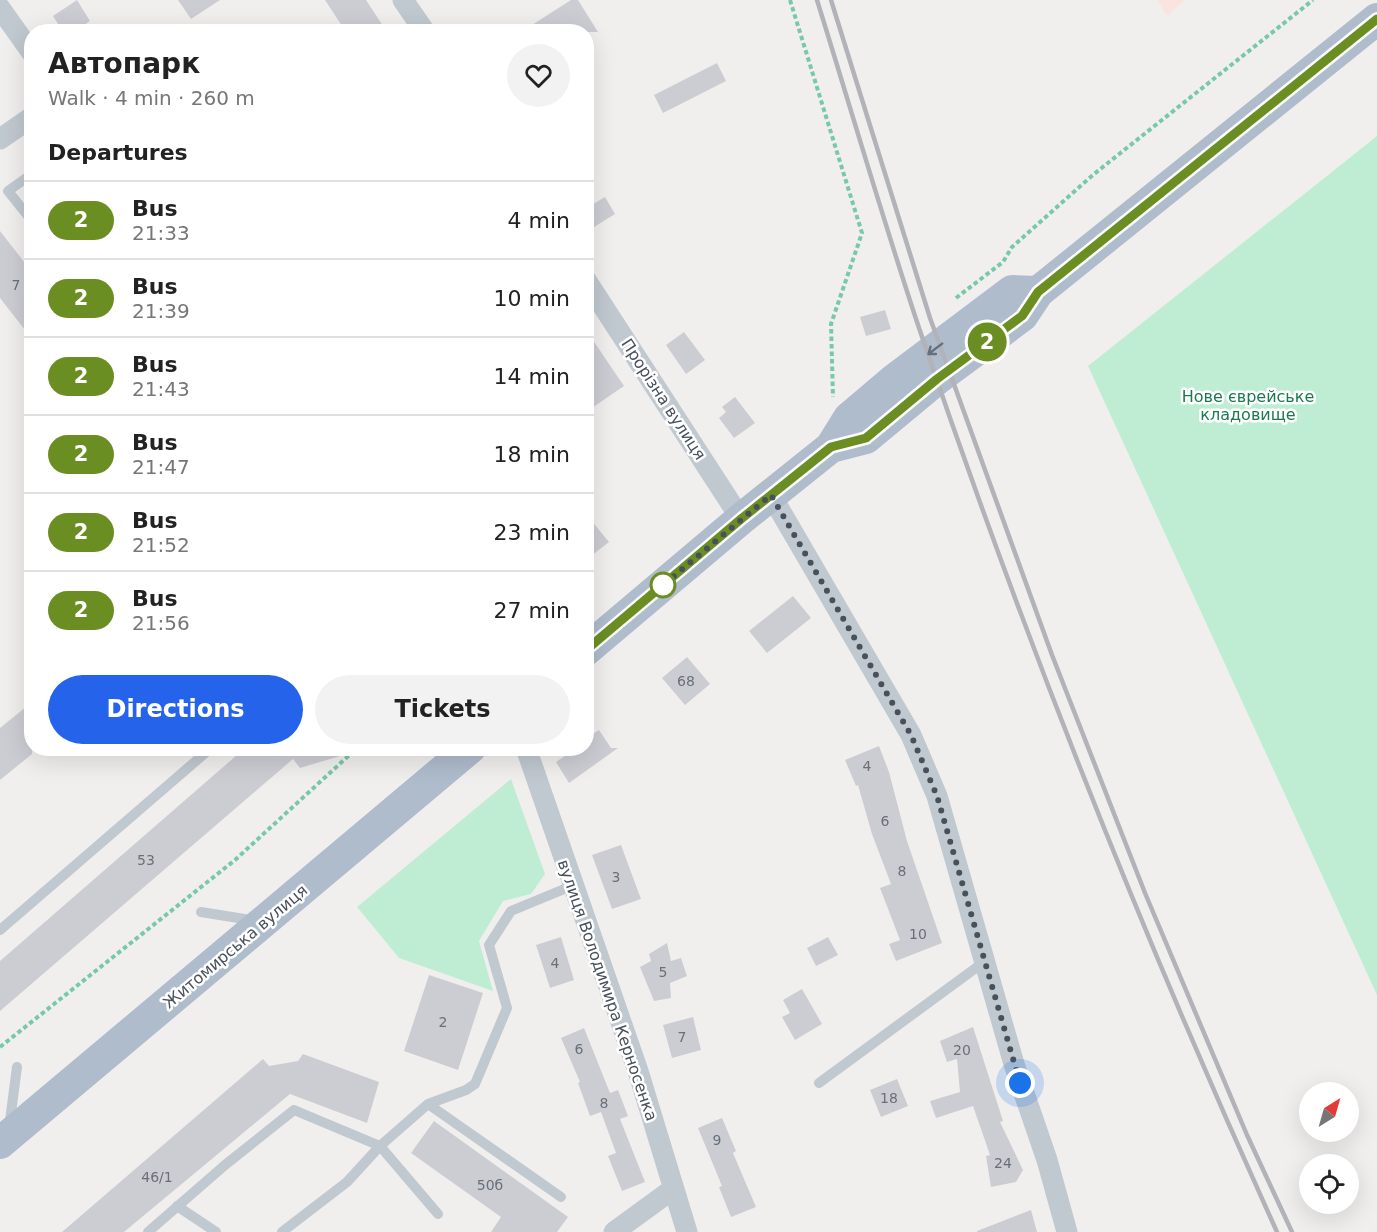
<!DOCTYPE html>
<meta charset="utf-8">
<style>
:root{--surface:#fff;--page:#f2f2f2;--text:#222;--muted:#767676;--line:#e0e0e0;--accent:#2563eb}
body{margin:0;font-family:"DejaVu Sans",sans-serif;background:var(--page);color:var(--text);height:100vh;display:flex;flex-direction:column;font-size:22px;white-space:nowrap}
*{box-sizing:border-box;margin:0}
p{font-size:20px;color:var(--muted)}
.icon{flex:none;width:33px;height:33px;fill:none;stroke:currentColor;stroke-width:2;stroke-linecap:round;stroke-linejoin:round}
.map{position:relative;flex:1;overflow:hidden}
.sheet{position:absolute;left:24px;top:24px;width:570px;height:732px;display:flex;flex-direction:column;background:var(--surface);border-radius:24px;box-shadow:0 6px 24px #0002}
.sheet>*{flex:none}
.badge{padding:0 12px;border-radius:20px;font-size:21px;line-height:39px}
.needle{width:39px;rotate:37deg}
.tools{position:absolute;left:1299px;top:1082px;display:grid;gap:12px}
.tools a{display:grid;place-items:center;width:60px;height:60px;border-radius:50%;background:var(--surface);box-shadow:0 6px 24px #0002;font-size:30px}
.you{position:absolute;width:30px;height:30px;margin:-15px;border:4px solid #fff;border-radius:50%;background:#1a73e8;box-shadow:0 0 0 9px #1a73e833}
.map>.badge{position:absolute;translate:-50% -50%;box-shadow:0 0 0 3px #fff}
h2{padding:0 24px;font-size:22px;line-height:54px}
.round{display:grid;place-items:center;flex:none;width:63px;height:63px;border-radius:32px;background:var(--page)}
.headline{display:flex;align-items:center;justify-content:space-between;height:102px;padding:0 24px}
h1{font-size:28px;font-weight:800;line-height:45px}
.primary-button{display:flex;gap:12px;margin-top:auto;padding:12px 24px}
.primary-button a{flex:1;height:69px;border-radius:36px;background:var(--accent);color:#fff;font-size:24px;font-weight:800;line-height:69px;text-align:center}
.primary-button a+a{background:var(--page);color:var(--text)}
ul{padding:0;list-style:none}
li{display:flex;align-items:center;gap:18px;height:78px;padding:0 24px;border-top:2px solid var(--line)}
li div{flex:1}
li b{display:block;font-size:22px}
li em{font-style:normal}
li .badge{min-width:66px;font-weight:700;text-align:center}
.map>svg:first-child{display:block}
.medical{fill:#fae4e0}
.green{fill:#bfedd4}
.building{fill:#cccdd3}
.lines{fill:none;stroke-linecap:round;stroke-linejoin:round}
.path{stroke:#78c9a7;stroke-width:4;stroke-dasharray:4.5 3;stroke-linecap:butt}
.service{stroke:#c0c8d0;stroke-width:10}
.minor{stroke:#c0c8d0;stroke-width:21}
.primary{stroke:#afbccc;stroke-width:32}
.rail{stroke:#b1b3b9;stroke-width:4.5}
.oneway{stroke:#66707d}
.line-casing{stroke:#fff;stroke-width:14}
.line{stroke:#6b8e23;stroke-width:9}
.walk{stroke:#47505b;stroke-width:6;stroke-dasharray:0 10.8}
.stop-dot{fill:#fff;stroke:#6b8e23;stroke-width:3}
.labels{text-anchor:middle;stroke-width:5;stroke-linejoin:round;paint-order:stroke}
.number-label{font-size:14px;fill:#686f79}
.park-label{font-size:16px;fill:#1b7951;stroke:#fff}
.street-label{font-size:16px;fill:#47505b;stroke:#fff}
</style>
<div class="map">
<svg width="1377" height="1232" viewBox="0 0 1377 1232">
<rect width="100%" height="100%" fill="#f1efee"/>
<path class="medical" d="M1157,0h28l-18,16z"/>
<path class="green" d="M1377,136v859l-289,-629z
M511,779l34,95 -14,20 -28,7 -24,40 14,50 -94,-33 -42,-51z"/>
<path class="building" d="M77,0l13,21 -16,11h-11l-10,-16z
M178,0h42l-29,19z
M325,0h41l21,32h-41z
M571,0h7l20,32h-77z
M717,63l9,18 -63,32 -9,-18z
M605,197l10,17 -29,18v-24z
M0,231l32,41v67l-32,-41z
M885,310l6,19 -25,7 -6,-19z
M586,330l38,56 -38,26z
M684,332l21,28 -19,14 -20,-29z
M735,397l20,26 -21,15 -15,-20 7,-6 -4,-5z
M586,514l23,28 -23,18z
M793,596l18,22 -44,35 -18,-22z
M687,657l23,27 -25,21 -23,-27z
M32,702v52l-32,26v-52z
M599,730l12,18h7l-49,35 -13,-21 20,-14h10v-10z
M879,746l10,26 18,69 35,102 -46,18 -7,-17 11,-4 -20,-52 11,-4 -19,-50 -14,-49 -2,1 -11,-26z
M245,748h104l1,5 -50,15 -7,-9 -293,252v-50z
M621,845l20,54 -29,10 -20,-54z
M561,937l13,43 -24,8 -14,-43z
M828,937l10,18 -22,11 -9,-18z
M667,943l4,18 10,-3 6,18 -17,7 1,15 -17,3 -14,-34 11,-6 -2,-7z
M429,975l54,18 -25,77 -54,-19z
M802,989l20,35 -27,16 -13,-23 8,-4 -7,-13z
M693,1017l8,33 -29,8 -9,-33z
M973,1027l30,94 -3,1 23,48 -7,12 -25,5 -5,-31 4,-1 -17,-49 -37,12 -6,-17 30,-9 -3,-33 -10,3 -7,-21z
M584,1028l26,65 8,-3 10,26 -8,3 25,63 -23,9 -14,-35 8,-3 -15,-41 -11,4 -12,-33 2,-1 -19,-44z
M303,1054l76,28 -12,41 -77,-29 -166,138h-62l201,-173 6,7 29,-5z
M897,1079l11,27 -27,11 -11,-27z
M722,1118l14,33 -3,2 23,54 -25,10 -12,-30 3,-1 -24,-58z
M434,1121l134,96 -11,15h-66l10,-15 -90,-64z
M1031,1210l6,22h-60v-1z"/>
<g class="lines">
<path class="path" d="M790,0l72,233 -31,91 2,73
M956,298l47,-36 9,-15 82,-73 219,-174
M0,1047l235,-187 122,-112"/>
<path class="service" d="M32,174l-24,17 24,30
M201,912l56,9
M0,930l211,-182
M819,1083l165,-121
M9,1128l8,-61
M561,1197l-133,-93 38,-14 9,-6 32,-76 -18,-63 22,-34 63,-26
M177,1206l39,26
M148,1232l77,-67 69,-55 86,36 58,68
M282,1232l65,-50 33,-36 48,-42"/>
<path class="minor" d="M403,0l22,32
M0,8l32,45
M0,139l32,-22
M586,280l155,239
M771,495l140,240 26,61 77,268 33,96 20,72
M526,748l112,323 49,161
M614,1232l59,-43"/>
<path class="primary" d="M831,447l18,-29 46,-39 117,-88 26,1
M586,650l155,-131 90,-72 35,-9 71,-59 85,-63 16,-24 339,-273
M0,1143l470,-395"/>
<path class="rail" d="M817,0c34,109 66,220 102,328 104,307 224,609 358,904
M831,0l99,318 122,337 93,238 102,242 45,97"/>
</g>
<defs><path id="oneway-shaft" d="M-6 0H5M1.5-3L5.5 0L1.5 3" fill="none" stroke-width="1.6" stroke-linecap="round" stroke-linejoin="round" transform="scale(1.5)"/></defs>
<use class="oneway" href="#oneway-shaft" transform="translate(935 349) rotate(143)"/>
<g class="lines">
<defs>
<path id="line" d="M586,650l155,-131 90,-72 35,-9 71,-59 85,-63 16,-24 339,-273"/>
</defs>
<use href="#line" class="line-casing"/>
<use href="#line" class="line"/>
<path class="walk" d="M663,585l-7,6 115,-96 140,240 26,61 83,287"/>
</g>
<circle class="stop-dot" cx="663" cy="585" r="12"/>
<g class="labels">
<g class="number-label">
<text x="16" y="290">7</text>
<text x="686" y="686">68</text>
<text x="867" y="771">4</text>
<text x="885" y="826">6</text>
<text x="146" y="865">53</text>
<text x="902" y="876">8</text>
<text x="616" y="882">3</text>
<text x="918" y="939">10</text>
<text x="555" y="968">4</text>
<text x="663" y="977">5</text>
<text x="443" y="1027">2</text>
<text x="682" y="1042">7</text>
<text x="579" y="1054">6</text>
<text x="962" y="1055">20</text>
<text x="889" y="1103">18</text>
<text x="604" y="1108">8</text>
<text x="717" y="1145">9</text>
<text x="1003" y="1168">24</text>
<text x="157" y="1182">46/1</text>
<text x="490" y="1190">50б</text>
</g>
<g class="park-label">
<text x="1248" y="402">Нове єврейське<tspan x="1248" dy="18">кладовище</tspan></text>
</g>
<g class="street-label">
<text transform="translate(664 399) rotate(57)" y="6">Прорізна вулиця</text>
<text transform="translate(235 946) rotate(-40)" y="6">Житомирська вулиця</text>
<text transform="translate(608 990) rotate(71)" y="6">вулиця Володимира Керносенка</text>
</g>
</g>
</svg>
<div class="tools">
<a><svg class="needle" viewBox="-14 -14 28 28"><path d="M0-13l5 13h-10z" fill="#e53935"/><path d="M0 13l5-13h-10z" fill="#767676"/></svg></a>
<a><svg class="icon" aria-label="locate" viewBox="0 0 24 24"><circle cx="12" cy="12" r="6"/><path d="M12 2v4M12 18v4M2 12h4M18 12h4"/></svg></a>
</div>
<div class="you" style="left:1020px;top:1083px"></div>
<b class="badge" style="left:987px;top:342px;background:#6b8e23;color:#fff">2</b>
<section class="sheet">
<div class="headline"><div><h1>Автопарк</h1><p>Walk · 4 min · 260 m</p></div><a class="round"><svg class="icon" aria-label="heart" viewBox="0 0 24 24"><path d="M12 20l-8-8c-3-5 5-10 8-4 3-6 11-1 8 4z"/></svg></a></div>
<h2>Departures</h2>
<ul>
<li><span class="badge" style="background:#6b8e23;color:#fff">2</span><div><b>Bus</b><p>21:33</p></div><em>4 min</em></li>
<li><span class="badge" style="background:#6b8e23;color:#fff">2</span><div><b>Bus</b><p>21:39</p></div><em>10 min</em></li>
<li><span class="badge" style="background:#6b8e23;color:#fff">2</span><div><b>Bus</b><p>21:43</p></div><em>14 min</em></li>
<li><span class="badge" style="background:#6b8e23;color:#fff">2</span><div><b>Bus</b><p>21:47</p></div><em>18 min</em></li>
<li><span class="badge" style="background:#6b8e23;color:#fff">2</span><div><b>Bus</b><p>21:52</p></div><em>23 min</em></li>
<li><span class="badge" style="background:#6b8e23;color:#fff">2</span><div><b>Bus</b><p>21:56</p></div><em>27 min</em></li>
</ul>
<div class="primary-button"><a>Directions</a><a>Tickets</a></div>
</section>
</div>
